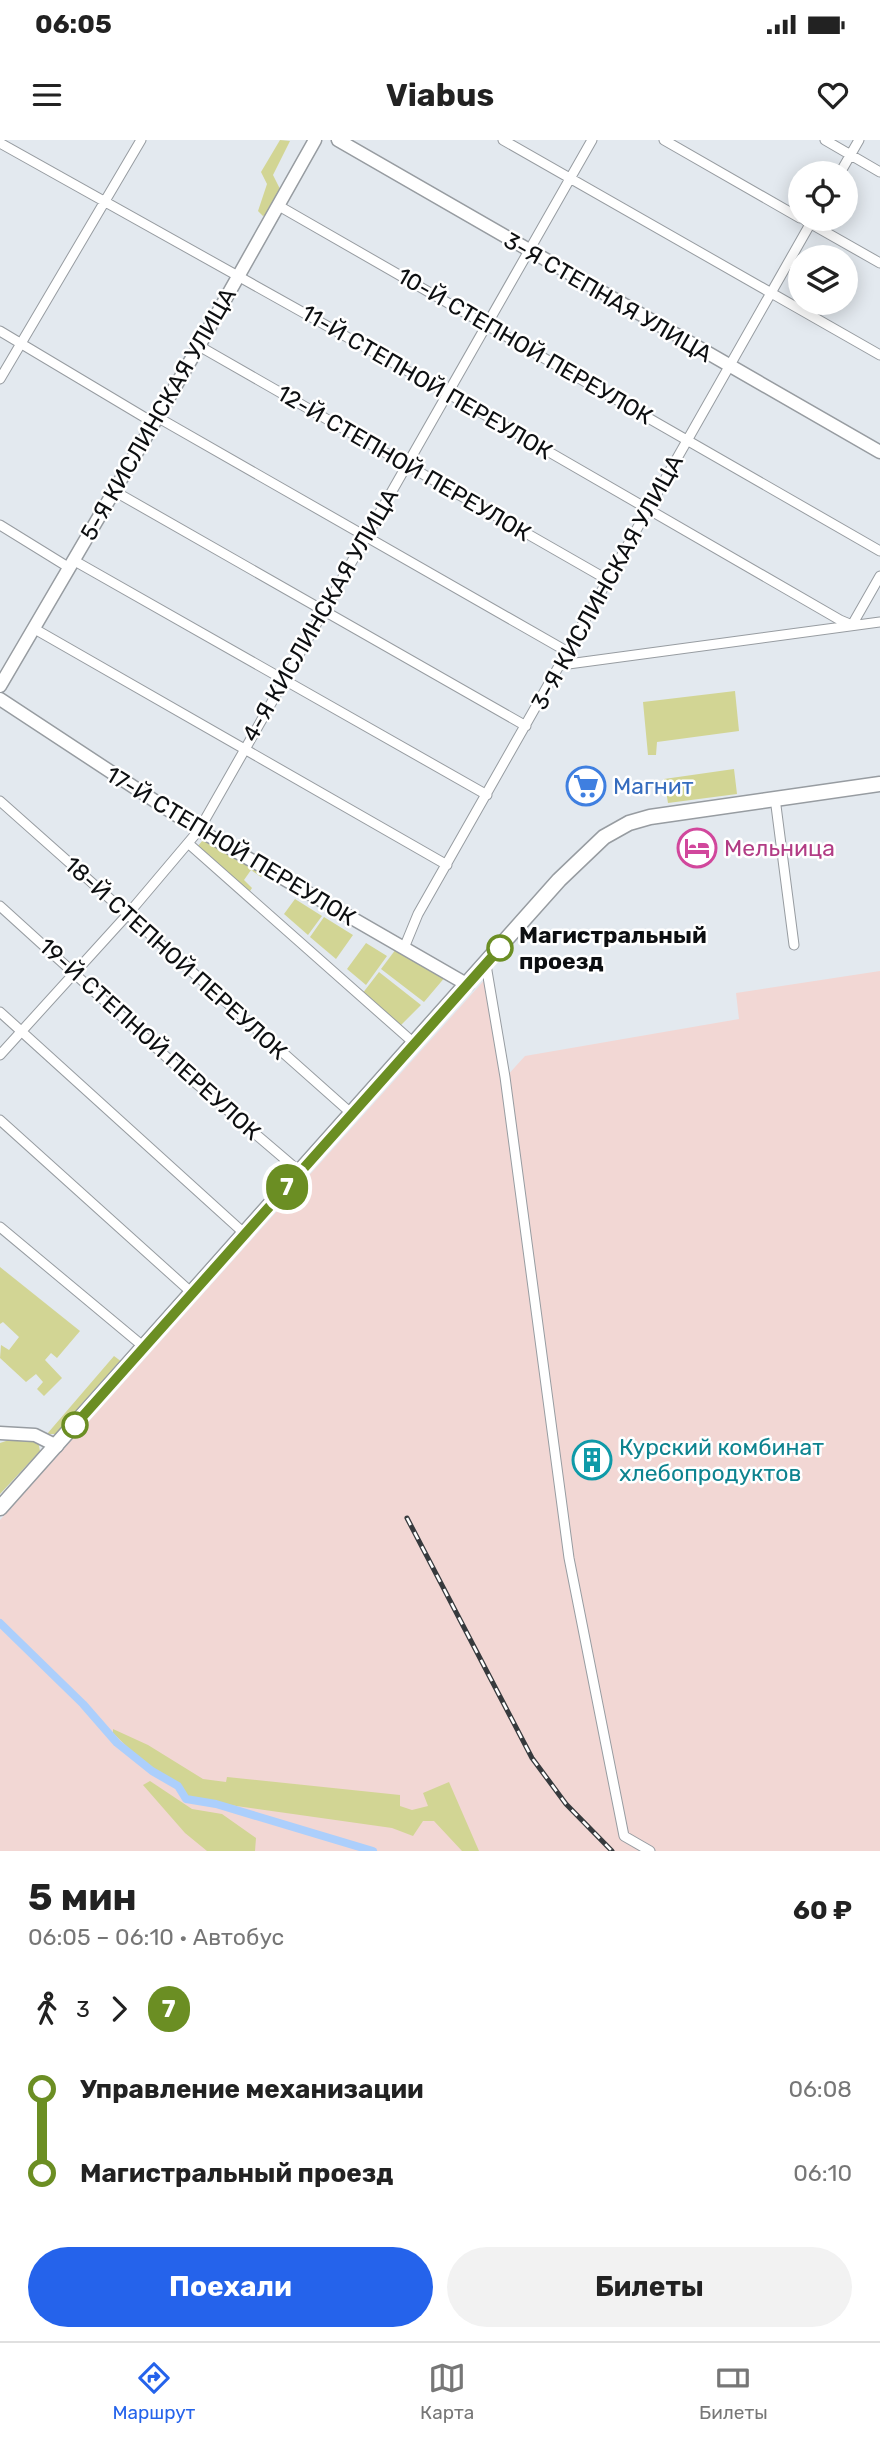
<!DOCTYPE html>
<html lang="ru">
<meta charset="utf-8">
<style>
:root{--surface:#fff;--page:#f2f2f2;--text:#222;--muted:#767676;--line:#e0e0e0;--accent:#2563eb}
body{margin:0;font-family:Rubik,sans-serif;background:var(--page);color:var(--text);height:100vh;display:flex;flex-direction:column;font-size:26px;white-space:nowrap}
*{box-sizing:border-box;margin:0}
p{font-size:23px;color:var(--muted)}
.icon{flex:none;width:38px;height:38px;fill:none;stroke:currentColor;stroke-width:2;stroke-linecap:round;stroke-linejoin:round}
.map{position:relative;height:1711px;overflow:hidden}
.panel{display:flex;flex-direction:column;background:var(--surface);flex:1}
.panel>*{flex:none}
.badge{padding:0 14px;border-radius:23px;font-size:24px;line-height:46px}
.tools{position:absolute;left:788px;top:21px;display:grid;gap:14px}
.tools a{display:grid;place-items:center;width:70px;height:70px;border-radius:50%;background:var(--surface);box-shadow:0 4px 18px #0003;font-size:35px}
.map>.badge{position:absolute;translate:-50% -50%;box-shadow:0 0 0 4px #fff}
.legs{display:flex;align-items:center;gap:10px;height:77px;padding:0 28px;font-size:23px}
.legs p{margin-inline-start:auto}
.headline{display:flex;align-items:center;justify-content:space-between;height:119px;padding:0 28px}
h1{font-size:38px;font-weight:700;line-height:52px}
.button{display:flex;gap:14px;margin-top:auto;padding:14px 28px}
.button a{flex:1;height:80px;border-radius:42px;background:var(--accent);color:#fff;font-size:28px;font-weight:700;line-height:80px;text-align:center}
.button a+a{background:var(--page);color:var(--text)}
ul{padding:0 28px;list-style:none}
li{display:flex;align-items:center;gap:24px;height:84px;font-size:26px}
li i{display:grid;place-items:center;width:10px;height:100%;margin:0 9px;background:currentColor}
li i::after{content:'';width:18px;height:18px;margin:-9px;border:5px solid;border-radius:50%;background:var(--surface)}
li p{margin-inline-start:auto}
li:first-child i{background:linear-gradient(#0000 50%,currentColor 0)}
li:last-child i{background:linear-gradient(currentColor 50%,#0000 0)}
.status{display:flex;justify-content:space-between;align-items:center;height:49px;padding:0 35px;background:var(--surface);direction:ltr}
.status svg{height:19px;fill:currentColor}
header{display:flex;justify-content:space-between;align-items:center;height:91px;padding:0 28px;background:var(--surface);font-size:32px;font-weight:700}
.dock{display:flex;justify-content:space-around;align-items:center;height:98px;border-top:2px solid var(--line);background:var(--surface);font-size:19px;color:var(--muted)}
.dock a{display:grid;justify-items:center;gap:4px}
.dock .selected{color:var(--accent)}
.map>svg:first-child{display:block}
.industrial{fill:#f2d7d4}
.green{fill:#d2d594}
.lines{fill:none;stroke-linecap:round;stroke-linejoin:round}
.canal{stroke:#accffc;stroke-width:8}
.street-casing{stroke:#979ca1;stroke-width:11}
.secondary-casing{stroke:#979ca1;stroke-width:15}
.primary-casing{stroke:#979ca1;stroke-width:17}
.street{stroke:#fff;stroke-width:9}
.secondary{stroke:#fff;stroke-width:12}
.primary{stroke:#fff;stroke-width:14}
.rail-casing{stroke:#373a3d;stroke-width:5}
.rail{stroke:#fff;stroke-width:2.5;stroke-dasharray:8;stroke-linecap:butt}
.line-1-casing{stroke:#fff;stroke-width:16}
.line-1{stroke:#6b8e23;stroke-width:10}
.stop-1-dot{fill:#fff;stroke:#6b8e23;stroke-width:3.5}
.labels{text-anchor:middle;stroke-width:5;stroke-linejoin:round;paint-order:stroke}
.street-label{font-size:23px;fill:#0d0f11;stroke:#fff}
.shop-label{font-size:23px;fill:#366cbe;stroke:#fff;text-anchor:start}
.hotel-label{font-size:23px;fill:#b23c85;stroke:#fff;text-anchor:start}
.stop-label{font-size:23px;font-weight:bold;fill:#0d0f11;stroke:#fff;text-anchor:start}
.culture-label{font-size:23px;fill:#0d838f;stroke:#fff;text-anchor:start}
</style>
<div class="status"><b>06:05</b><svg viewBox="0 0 49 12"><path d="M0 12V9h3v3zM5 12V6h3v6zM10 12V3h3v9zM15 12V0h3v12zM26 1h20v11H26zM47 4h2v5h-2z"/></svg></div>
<header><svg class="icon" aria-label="menu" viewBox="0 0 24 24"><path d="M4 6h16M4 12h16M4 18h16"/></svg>Viabus<svg class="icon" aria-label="heart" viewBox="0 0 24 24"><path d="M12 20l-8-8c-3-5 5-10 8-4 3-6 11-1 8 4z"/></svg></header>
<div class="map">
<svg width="880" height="1711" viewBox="0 0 880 1711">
<rect width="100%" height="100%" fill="#e3e9ef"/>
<path class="industrial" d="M880,831v880h-880v-331l488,-544 18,101 19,-21 214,-37 -3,-26z"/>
<path class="green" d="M280,0l10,1 -17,34 9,18 -13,21 -6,2 -5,-5 9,-27 -6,-12z
M735,551l4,40 -82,11 -1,13h-8l-5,-53z
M734,629l3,25 -69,9 -4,-24z
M203,700l6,1 55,32 -3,4 -10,-7 -7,10 8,8 -4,6 -51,-47z
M295,759l27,17 -14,19 -24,-21z
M324,777l29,18 -17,24 -26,-22z
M366,803l21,13 -21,29 -19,-16z
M396,809l50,27 -22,26 -43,-33z
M379,832l42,33 -22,22 -37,-33z
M0,1127l80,64 -23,27 -6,-5 -6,7 17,18 -18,18 -7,-7 6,-7 -7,-8 -10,8 -26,-24 1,-13 8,5 10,-13 -16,-15 -3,2z
M114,1216l8,6 -64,72h-11z
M12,1299l26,2 2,10 -40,43v-51z
M113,1589l35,16 55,34 23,3 1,-5 173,18v11l12,4 16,-4 -5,-13 26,-11 30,69h-17l-28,-30h-11l-10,15 -21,-8 -206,-29 -8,-13 -26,-15 -39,-38z
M150,1641l42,28 30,5 34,24 -1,13h-48l-22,-18 -42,-48z"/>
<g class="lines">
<path class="canal" d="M0,1483l83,81 34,39 35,28 26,15 8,13 30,5 157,47"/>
<defs>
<path id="street" d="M503,0l377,215
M664,0l136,78
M825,0l55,32
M0,3l447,250 393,227 12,5 28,-49
M840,33l19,-33
M279,66l601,345
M806,81l74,42
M0,191l154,92
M199,206l409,234
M0,239l141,-239
M157,277l411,235
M114,351l412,235
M0,385l68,42
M73,420l414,235
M33,488l414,237
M561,525l319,-43
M775,658l19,147
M0,661l352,313
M189,704l226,200
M0,766l184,167 116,99
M404,808l14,-34 395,-695
M486,825l19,112 64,481 55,278 26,15
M0,872l245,222
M0,915l128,-141 71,-84 393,-690
M0,980l192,173
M0,1087l144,120"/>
<path id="secondary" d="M338,0l542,312
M0,546l199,-340 116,-206
M0,559l199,131 269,155
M0,1293l35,2 22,11"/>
<path id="primary" d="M0,1368l559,-628 45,-43 25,-14 21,-6 230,-33"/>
</defs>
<use href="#street" class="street-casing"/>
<use href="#secondary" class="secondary-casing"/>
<use href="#primary" class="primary-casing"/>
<use href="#street" class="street"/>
<use href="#secondary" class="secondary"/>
<use href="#primary" class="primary"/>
<defs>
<path id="rail" d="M407,1378l125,240 34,46 46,47"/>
</defs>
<use href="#rail" class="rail-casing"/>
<use href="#rail" class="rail"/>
</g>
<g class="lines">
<defs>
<path id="line-1" d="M75,1285l425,-477"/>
</defs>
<use href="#line-1" class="line-1-casing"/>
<use href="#line-1" class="line-1"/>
</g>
<defs>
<symbol id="supermarket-ring" viewBox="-11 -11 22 22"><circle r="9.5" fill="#fff" stroke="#3f7fe0" stroke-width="1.5"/><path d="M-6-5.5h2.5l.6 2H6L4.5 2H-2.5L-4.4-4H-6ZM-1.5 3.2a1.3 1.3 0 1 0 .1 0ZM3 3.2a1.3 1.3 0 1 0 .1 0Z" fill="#3f7fe0"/></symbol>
<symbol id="hotel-ring" viewBox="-11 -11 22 22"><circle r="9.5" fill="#fff" stroke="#d1479c" stroke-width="1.5"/><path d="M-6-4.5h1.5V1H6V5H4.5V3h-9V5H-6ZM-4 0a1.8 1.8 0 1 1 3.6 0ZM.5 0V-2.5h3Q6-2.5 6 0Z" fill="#d1479c"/></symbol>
<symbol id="building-ring" viewBox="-11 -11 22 22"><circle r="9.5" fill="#fff" stroke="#0f9aa8" stroke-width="1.5"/><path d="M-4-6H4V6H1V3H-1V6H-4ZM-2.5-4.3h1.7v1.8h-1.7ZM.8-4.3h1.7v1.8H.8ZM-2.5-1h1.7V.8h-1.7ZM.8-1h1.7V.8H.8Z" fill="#0f9aa8"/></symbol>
</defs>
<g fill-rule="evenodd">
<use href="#supermarket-ring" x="564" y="624" width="44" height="44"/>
<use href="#hotel-ring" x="675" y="686" width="44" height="44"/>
<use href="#building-ring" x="570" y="1298" width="44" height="44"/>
</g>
<g class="stop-1-dot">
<circle cx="500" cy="808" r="12"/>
<circle cx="75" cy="1285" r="12"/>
</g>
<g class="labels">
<g class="street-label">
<text transform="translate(608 157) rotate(30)" y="8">3-Я СТЕПНАЯ УЛИЦА</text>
<text transform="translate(525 206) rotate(30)" y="8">10-Й СТЕПНОЙ ПЕРЕУЛОК</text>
<text transform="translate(427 242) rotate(30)" y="8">11-Й СТЕПНОЙ ПЕРЕУЛОК</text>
<text transform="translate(158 274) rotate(-60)" y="8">5-Я КИСЛИНСКАЯ УЛИЦА</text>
<text transform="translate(404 323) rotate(30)" y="8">12-Й СТЕПНОЙ ПЕРЕУЛОК</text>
<text transform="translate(607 442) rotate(-61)" y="8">3-Я КИСЛИНСКАЯ УЛИЦА</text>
<text transform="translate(320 475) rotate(-60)" y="8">4-Я КИСЛИНСКАЯ УЛИЦА</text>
<text transform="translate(231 706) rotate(31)" y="8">17-Й СТЕПНОЙ ПЕРЕУЛОК</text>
<text transform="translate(176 818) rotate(42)" y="8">18-Й СТЕПНОЙ ПЕРЕУЛОК</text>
<text transform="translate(150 899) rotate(42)" y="8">19-Й СТЕПНОЙ ПЕРЕУЛОК</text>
</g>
<g class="shop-label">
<text x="613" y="654">Магнит</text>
</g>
<g class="hotel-label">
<text x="724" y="716">Мельница</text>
</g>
<g class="stop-label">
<text x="519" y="803">Магистральный<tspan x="519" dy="26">проезд</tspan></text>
</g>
<g class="culture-label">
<text x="619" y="1315">Курский комбинат<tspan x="619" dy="26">хлебопродуктов</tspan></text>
</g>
</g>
</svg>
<div class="tools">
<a><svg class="icon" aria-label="locate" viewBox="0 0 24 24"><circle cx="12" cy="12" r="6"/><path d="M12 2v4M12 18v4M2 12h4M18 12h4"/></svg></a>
<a><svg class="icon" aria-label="layers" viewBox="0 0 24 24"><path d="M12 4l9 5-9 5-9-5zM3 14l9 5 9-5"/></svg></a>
</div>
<b class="badge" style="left:287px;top:1047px;background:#6b8e23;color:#fff">7</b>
</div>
<section class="panel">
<div class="headline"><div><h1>5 мин</h1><p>06:05 – 06:10 · Автобус</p></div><b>60 ₽</b></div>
<div class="legs"><svg class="icon" aria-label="walk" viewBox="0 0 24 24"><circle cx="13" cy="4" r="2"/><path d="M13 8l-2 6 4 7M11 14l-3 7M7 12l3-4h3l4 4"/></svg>3<svg class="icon" aria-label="forward" viewBox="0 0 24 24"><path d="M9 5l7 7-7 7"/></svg><b class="badge" style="background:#6b8e23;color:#fff">7</b></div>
<ul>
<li><i style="color:#6b8e23"></i><b>Управление механизации</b><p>06:08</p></li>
<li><i style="color:#6b8e23"></i><b>Магистральный проезд</b><p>06:10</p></li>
</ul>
<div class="button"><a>Поехали</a><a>Билеты</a></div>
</section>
<nav class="dock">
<a class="selected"><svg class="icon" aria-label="directions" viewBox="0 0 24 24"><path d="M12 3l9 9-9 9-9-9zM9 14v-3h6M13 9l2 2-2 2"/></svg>Маршрут</a>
<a><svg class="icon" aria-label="map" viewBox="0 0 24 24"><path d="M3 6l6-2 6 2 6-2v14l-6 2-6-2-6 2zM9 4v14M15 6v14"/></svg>Карта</a>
<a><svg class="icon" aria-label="tickets" viewBox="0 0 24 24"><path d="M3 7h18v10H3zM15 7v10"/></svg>Билеты</a>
</nav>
